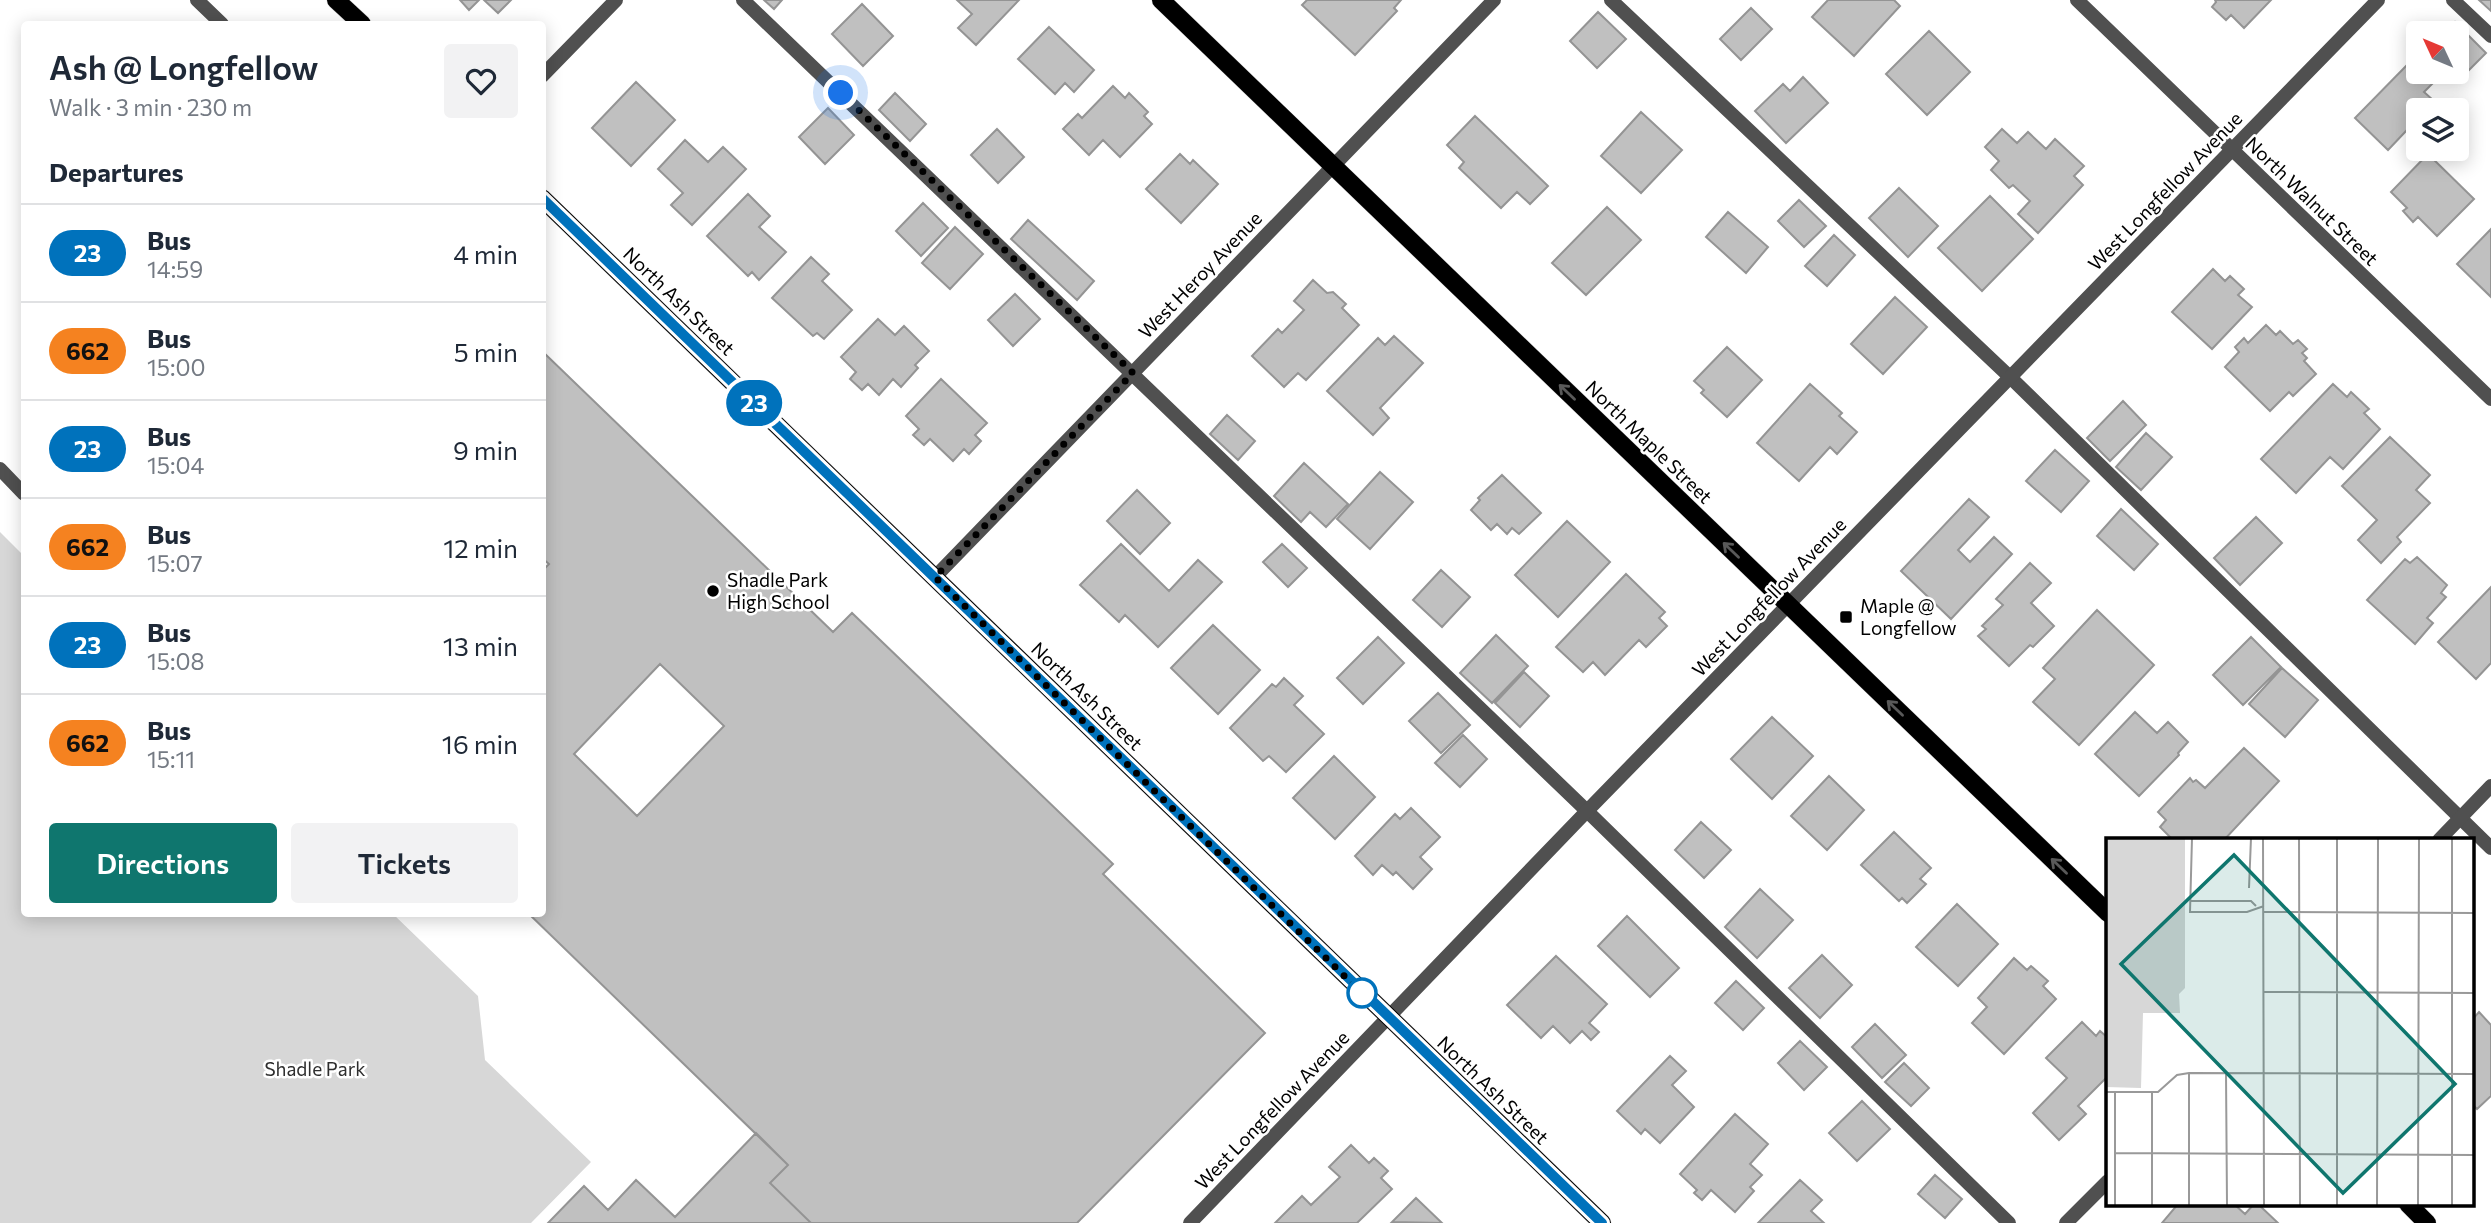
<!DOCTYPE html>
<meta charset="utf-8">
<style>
:root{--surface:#fff;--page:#f2f2f3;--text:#1f2937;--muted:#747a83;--line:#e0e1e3;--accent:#0f766e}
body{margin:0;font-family:Commissioner,sans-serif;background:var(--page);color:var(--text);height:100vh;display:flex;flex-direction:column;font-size:26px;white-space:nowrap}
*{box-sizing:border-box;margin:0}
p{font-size:23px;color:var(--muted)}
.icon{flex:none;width:38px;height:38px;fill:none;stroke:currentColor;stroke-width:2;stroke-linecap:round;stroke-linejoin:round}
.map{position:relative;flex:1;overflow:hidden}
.side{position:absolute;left:21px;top:21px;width:525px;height:896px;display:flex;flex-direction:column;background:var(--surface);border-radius:7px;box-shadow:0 4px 18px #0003}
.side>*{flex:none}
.badge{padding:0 14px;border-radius:23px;font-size:24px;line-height:46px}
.needle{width:46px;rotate:314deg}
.tools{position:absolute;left:2406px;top:21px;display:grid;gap:14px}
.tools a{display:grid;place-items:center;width:63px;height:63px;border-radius:7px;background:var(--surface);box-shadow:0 4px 18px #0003;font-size:35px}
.you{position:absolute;width:35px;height:35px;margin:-18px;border:5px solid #fff;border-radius:50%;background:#1a73e8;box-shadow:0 0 0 10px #1a73e833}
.map>.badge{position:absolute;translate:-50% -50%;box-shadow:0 0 0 4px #fff}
h2{padding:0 28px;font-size:26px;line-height:63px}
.round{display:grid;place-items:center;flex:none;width:74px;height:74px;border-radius:7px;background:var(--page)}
.overview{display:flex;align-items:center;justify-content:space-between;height:119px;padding:0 28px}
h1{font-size:33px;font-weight:600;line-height:52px}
.button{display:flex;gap:14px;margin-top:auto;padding:14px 28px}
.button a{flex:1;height:80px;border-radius:7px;background:var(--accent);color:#fff;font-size:28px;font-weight:600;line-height:80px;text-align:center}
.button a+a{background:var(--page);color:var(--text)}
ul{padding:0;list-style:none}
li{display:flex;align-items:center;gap:21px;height:98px;padding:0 28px;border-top:2px solid var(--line)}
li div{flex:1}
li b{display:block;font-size:26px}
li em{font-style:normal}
li .badge{min-width:77px;font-weight:700;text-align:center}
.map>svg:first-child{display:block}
.green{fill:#d7d7d7}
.building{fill:#c0c0c0;stroke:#949494;stroke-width:2;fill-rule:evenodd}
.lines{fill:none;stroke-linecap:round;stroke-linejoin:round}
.primary-casing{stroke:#dbdbdb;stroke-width:19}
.service{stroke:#505050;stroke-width:14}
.minor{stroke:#505050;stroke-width:14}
.primary{stroke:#000;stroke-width:18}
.oneway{stroke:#595959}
.line-casing{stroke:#fff;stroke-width:16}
.line{stroke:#0072bc;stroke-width:10}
.walk{stroke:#000;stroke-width:7;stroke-dasharray:0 12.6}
.poi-dot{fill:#000;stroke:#fff;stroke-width:2.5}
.stop-dot{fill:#fff;stroke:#0072bc;stroke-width:3.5}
.labels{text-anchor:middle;stroke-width:5;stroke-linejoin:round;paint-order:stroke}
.street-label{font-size:19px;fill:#000;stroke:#fff}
.poi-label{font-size:19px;fill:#000;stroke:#fff;text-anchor:start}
.park-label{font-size:19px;fill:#2e2e2e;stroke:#fff}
.inset-road{fill:none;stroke:#999;stroke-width:2}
.view{fill:#0f766e;fill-opacity:0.15;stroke:#0f766e;stroke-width:3.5}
.inset-edge{fill:none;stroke:#000;stroke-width:3.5}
</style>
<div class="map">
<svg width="2491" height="1223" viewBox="0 0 2491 1223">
<rect width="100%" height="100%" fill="#fff"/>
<path class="green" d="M0,532l24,24v358h369l85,82 7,64 106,102 -60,61h-531z"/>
<path class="building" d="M460,0h19l-10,10z
M484,0h27l-13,13z
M764,0h18l-8,9z
M957,0h62l-43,45 -18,-17 14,-14z
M1307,0h94l-7,8 3,3 -42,44 -53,-50z
M1828,0h66l6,6 -46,50 -42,-39z
M2215,0h56l-27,28 -13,-13 -5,5 -14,-13 4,-5z
M2479,0h12v11z
M862,4l31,32 -30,30 -31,-32z
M1751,8l21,21 -31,31 -21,-21z
M1598,12l28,27 -29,29 -27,-27z
M2455,22l31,31 -19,19 -10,-10v-29h-14z
M1049,27l45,43 -20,22 -9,-9 -10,11 -37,-35z
M1929,31l41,41 -43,43 -41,-41z
M2410,62l22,22 -8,8 20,18h-26v30l-11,-10 -19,20 -33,-32z
M1803,77l25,26 -42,40 -31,-32 28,-27 7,7z
M636,82l39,38 -44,46 -39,-38z
M1113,86l12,12 4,-5 19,19 -4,4 8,8 -32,33 -17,-17 -14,15 -26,-26 15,-15 4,4z
M895,93l31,31 -16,17 -31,-31z
M828,108l26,27 -29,29 -26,-27z
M1641,112l41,38 -41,43 -40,-37z
M1475,116l73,70 -18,18 -13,-12 -16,16 -42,-40 5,-6 -17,-17z
M997,129l27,28 -26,26 -27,-28z
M2002,129l15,14 11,-11 18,17 9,-10 29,27 -10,10 9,9 -45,48 -20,-19 12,-13 -17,-16 -4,3 -18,-18 8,-9 -14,-14z
M685,140l23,22 15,-15 23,22 -54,56 -21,-20 12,-12 -25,-24z
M1180,154l10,10 3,-4 25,24 -37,39 -35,-34z
M2428,154l46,45 -37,37 -19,-19 -5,5 -10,-11 4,-3 -16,-16z
M1899,188l39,38 -30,31 -39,-39z
M748,194l22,22 -11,11 27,25 -27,28 -7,-8 -4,4 -41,-40z
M1990,196l43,43 -51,52 -44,-43z
M1799,200l27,26 -22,21 -26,-26z
M923,203l25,25 -27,28 -25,-25z
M1607,207l34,33 -55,55 -34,-32z
M1728,212l40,35 -22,26 -40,-36z
M1028,220l66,61 -17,19 -66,-61z
M955,227l28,27 -33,35 -28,-26z
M2491,229v68l-34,-33z
M1834,235l21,20 -28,31 -22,-20z
M811,257l18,17 -7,7 30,29 -28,29 -7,-6 -4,3 -41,-38z
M2213,269l12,12 5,-5 14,13 -6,6 14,12 -40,42 -40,-37z
M1313,280l14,13 6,-1 13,12 -4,4 17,17 -53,55 -8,-7 -14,14 -32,-31 26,-27 4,4 22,-23 -10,-9z
M1015,294l25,25 -27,27 -25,-26z
M1895,297l32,30 -44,47 -32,-30z
M878,319l17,16 9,-9 25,25 -14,14 3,3 -17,19 -8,-8 -14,16 -11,-11 -6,6 -12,-11 6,-7 -15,-15z
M2266,325l10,10 4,-4 13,13 5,-4 9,9 -5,4 5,5 -3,3 12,13 -23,22 -4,-4 -19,19 -45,-44 14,-15 -4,-5 9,-9 4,5z
M1394,336l29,27 -43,45 9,10 -16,17 -46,-44 51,-53 7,7z
M1727,347l35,33 -35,37 -26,-24 3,-3 -10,-9z
M542,351l291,281 19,-19 261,251 -10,10 162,159 -188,190h-266l-41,-40 18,-18 -259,-251h13v-343l7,-7 -7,-6zM660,664l64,62 -87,90 -63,-62z
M941,379l46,44 -12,12 6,6 -12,13 -5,-5 -11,12 -23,-22 -6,6 -11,-10 6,-6 -13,-13z
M1810,384l32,29 -3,3 18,16 -20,22 -7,-7 -31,34 -42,-38z
M2333,384l14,13 4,-5 18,17 -5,4 16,16 -37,40 -13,-12 -34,36 -35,-34z
M2123,401l23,24 -36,36 -23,-23z
M1227,415l28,26 -17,19 -28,-26z
M2146,433l26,24 -31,33 -25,-23z
M2390,437l40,38 -14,15 14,13 -33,34 4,5 -20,21 -23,-23 19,-20 -35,-34z
M2055,450l34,31 -28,31 -35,-31z
M1304,463l44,41 -22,23 -16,-15 -9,10 -27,-26z
M1380,472l33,30 -43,47 -33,-30z
M1502,475l39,38 -22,21 -7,-6 -5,6 -10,-10 -6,6 -20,-20 9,-10 -2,-2z
M1137,490l33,33 -30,31 -33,-33z
M1969,499l20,18 -31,33 12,12 24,-25 18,17 -61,65 -50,-48z
M2121,509l37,35 -24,26 -37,-34z
M2256,517l26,26 -42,42 -26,-27z
M1567,521l43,41 -52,55 -43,-42z
M1121,544l48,47 29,-31 24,22 -64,65 -33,-32 -6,7 -39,-37z
M1282,544l25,24 -19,19 -25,-25z
M2417,557l30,28 -6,8 5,4 -19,21 6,5 -18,21 -48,-44 38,-41 5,4z
M2030,563l21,20 -20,20 23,23 -21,21 -3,-2 -21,21 -31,-30 8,-7 -4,-3 21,-21 -7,-6z
M1441,570l29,27 -28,30 -29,-27z
M1626,574l39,38 -6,6 8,8 -21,21 -7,-7 -34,35 -12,-13 -10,10 -27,-25z
M2491,587v76l-15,16 -38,-37z
M2097,610l57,55 -75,80 -46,-43 22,-23 -12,-11z
M1213,625l47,45 -42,44 -47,-46z
M1496,635l32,31 -36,37 -32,-30z
M1378,637l26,26 -41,41 -26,-26z
M2251,637l30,30 -38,38 -30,-30z
M2282,668l36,32 -33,37 -36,-33z
M1524,672l25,24 -29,31 -25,-24z
M1284,678l19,18 -9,9 30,29 -38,38 -17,-16 -6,5 -33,-33 42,-44 4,3z
M1438,693l32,32 -29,28 -32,-32z
M2135,712l22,21 11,-11 20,20 -10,11 1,2 -40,41 -44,-42z
M1772,717l41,39 -41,43 -41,-40z
M1463,735l24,24 -27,28 -25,-24z
M2244,748l35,33 -55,59h-51l-13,-13 6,-7 -8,-8 32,-34 3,4 3,-2 9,8z
M1334,756l41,41 -40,42 -42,-41z
M1829,776l35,34 -37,40 -36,-34z
M1411,808l29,29 -20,20 12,12 -19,20 -17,-17 -3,3 -11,-10 -9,10 -18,-19 40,-42 5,5z
M1701,822l30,28 -27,28 -29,-28z
M1894,832l37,36 -11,11 6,5 -19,19 -5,-5 -3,3 -38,-36z
M1760,889l33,31 -36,38 -32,-31z
M1957,904l41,40 -40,42 -42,-39z
M1627,916l52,52 -29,29 -52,-51z
M1822,955l30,30 -32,33 -31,-30z
M1556,956l51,48 -18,19 10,9 -8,8 -9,-9 -12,12 -17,-17 -12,12 -34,-33z
M2014,958l13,12 4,-4 17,15 -5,5 13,13 -52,55 -32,-31 15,-16 -9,-9z
M1736,981l28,27 -21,22 -28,-27z
M2479,1012l12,13v71l-14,13 -5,-5v-84z
M2082,1022l14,14 4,-5 8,7v38l-30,30 8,8 -27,26 -26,-27 34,-35 -21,-20z
M1875,1024l31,31 -24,23 -30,-31z
M1800,1041l27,26 -23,23 -26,-27z
M1670,1056l16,15 -14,14 22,22 -34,36 -15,-14 -4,5 -24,-23z
M1904,1063l25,25 -18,18 -26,-24z
M1862,1101l28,28 -33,32 -28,-28z
M1735,1114l33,30 -18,20 12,11 -12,12 4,4 -19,21 -24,-22 -9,10 -8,-7 3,-3 -17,-16z
M756,1133l32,32 -18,18 41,40h-263l36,-37 24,24 28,-30 39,37z
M1351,1145l18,18 5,-5 14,13 -7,7 11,11 -35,34h-82l27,-27 9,9 29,-28 -11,-10z
M1935,1175l27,24 -17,19 -27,-24z
M1800,1180l22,20 -11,11 13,12h-66z
M1416,1198l26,25 -50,-1z
M2178,1204h56l11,10 9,-10h4l20,19h-116z"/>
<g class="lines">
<defs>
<path id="primary" d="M336,0l26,24
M1161,0l947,913
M542,198l1060,1025
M2408,1204l19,19"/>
</defs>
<use href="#primary" class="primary-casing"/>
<path class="service" d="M197,0l25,24
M743,0l844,811 422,412
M1611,0l400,378 480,470
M2453,0l38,36
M0,469l24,25"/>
<path class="minor" d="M2077,0l414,399
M542,76l74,-76
M935,577l559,-577
M2439,840l52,-54
M1190,1223l397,-412 791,-811
M2066,1223l42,-42"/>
<use href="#primary" class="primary"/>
</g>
<defs><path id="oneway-shaft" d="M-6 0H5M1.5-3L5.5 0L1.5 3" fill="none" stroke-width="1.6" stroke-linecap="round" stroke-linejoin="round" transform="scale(1.75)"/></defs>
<g class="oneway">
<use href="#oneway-shaft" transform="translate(1567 392) rotate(-136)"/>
<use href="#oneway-shaft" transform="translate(1731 550) rotate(-136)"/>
<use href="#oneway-shaft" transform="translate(1895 708) rotate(-136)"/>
<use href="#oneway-shaft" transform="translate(2059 866) rotate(-136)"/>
</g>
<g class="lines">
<defs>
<path id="line" d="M542,198l1060,1025"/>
</defs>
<use href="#line" class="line-casing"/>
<use href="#line" class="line"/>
<path class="walk" d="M841,93l292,280 -198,204 433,422 -6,-6"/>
</g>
<g class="poi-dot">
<circle cx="713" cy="591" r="7"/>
<rect x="1839" y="610" width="14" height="14" rx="3.5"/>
</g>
<circle class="stop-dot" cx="1362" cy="993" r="14"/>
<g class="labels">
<g class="street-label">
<text transform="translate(2165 191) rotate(-46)" y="7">West Longfellow Avenue</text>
<text transform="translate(2312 201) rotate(44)" y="7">North Walnut Street</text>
<text transform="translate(1200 275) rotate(-46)" y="7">West Heroy Avenue</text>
<text transform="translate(679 301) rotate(44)" y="7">North Ash Street</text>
<text transform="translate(1649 442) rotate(44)" y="7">North Maple Street</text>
<text transform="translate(1769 597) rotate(-46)" y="7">West Longfellow Avenue</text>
<text transform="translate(1087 696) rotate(44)" y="7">North Ash Street</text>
<text transform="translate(1493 1090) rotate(44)" y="7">North Ash Street</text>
<text transform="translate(1272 1110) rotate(-46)" y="7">West Longfellow Avenue</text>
</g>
<g class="poi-label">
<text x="727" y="587">Shadle Park<tspan x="727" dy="22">High School</tspan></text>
<text x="1860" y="613">Maple @<tspan x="1860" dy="22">Longfellow</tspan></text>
</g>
<g class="park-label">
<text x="315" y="1076">Shadle Park</text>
</g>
</g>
<g transform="translate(2106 838)">
<rect width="368" height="368" fill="#fff"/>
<path d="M0,0h79v150l-6,6 1,19h-37l-2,75 -35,-1z" fill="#d7d7d7"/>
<path class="inset-road" d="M86,0l-2,74h57l17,-6M157,0l1,367M193,0l1,367M143,50l2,-50M85,63h60l5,5M158,74l210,1M158,154l210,1M120,235l1,132M0,254h52l19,-17 12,-2 285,1M9,254v113M9,315l359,2M46,367v-113M83,367v-132M231,367v-367M271,367l1,-367M312,367l1,-367M346,367v-367"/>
<path class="view" d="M128,17l221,229 -112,109 -222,-229z"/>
<rect width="368" height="368" class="inset-edge"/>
</g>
</svg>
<div class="tools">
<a><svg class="needle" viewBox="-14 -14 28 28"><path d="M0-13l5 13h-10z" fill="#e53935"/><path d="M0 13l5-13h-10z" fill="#747a83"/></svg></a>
<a><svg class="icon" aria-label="layers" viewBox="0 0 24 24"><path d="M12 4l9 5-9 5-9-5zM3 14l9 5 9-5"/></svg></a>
</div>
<div class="you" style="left:841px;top:93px"></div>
<b class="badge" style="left:754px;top:403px;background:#0072bc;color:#fff">23</b>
<section class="side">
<div class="overview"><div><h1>Ash @ Longfellow</h1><p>Walk · 3 min · 230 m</p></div><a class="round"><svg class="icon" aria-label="heart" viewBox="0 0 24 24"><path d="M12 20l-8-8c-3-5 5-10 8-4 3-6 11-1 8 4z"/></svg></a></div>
<h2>Departures</h2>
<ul>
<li><span class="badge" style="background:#0072bc;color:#fff">23</span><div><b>Bus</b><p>14:59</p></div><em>4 min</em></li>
<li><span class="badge" style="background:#f58220;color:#111">662</span><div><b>Bus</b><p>15:00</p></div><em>5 min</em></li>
<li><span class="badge" style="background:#0072bc;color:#fff">23</span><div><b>Bus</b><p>15:04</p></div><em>9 min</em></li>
<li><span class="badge" style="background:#f58220;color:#111">662</span><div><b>Bus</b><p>15:07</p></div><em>12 min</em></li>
<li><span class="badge" style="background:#0072bc;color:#fff">23</span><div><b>Bus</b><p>15:08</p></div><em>13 min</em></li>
<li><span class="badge" style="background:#f58220;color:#111">662</span><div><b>Bus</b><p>15:11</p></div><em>16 min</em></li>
</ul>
<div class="button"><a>Directions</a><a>Tickets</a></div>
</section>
</div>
